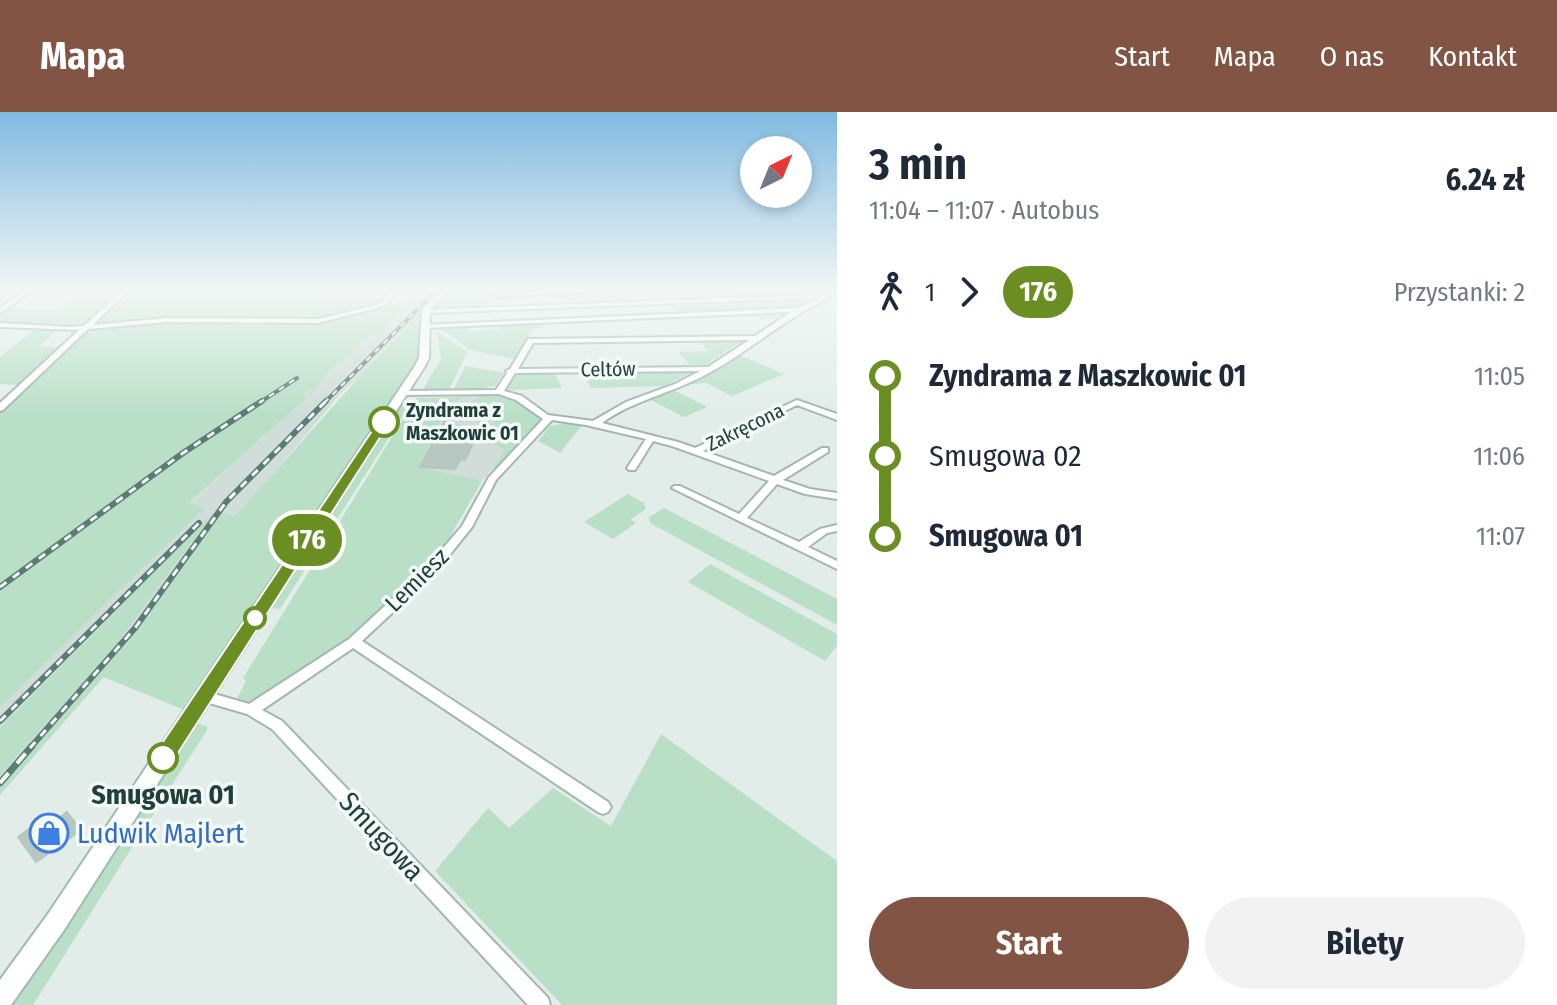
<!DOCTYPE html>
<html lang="pl">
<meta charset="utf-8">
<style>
:root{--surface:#fff;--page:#f2f2f3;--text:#1f2937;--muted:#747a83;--accent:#825443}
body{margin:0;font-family:"Fira Sans Condensed",sans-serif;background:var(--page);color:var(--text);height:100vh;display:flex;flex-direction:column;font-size:30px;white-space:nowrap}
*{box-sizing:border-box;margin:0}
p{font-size:26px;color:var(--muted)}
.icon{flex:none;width:44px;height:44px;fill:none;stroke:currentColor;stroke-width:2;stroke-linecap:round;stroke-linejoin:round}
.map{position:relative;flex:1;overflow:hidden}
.side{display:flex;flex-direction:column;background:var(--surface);width:720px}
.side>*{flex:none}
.badge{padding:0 16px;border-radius:26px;font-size:28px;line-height:52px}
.needle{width:52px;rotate:43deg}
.buttons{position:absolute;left:740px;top:24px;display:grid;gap:16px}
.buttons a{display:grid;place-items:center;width:72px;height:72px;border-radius:50%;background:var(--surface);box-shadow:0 4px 12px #0003;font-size:40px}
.map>.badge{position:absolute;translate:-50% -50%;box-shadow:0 0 0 4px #fff}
.legs{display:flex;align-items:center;gap:12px;height:88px;padding:0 32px;font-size:26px}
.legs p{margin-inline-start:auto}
.headline{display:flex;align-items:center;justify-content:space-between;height:136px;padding:0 32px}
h1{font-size:44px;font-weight:700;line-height:60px}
.action{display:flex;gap:16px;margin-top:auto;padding:16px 32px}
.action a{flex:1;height:92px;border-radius:48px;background:var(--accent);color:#fff;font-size:32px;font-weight:700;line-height:92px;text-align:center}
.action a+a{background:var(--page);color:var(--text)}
ul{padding:0 32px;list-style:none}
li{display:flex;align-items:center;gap:28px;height:80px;font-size:30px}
li i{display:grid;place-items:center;width:12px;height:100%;margin:0 10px;background:currentColor}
li i::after{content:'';width:20px;height:20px;margin:-10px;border:6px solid;border-radius:50%;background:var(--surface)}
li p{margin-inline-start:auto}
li:first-child i{background:linear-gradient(#0000 50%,currentColor 0)}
li:last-child i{background:linear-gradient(currentColor 50%,#0000 0)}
header{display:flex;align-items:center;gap:48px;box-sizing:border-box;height:112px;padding:0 40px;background:var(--accent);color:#fff}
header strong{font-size:38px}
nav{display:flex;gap:44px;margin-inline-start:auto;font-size:28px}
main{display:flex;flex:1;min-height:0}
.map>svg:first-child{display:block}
.built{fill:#d0ddd8}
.green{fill:#b9e0c7}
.building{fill:#b7c8c2;stroke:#b4c7c1;stroke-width:2}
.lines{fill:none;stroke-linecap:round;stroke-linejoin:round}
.street-casing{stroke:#a4b6b1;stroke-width:4}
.secondary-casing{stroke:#9fbab2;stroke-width:4}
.street{fill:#fff;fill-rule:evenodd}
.secondary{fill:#fff;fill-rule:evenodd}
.rail-far2-casing{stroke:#5b7b75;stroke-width:4}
.rail-far1-casing{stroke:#5b7b75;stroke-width:6}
.rail-casing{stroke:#5b7b75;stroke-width:7}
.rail-far2{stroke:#f3f9f7;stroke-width:2;stroke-dasharray:6;stroke-linecap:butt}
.rail-far1{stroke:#f3f9f7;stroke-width:3;stroke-dasharray:8;stroke-linecap:butt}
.rail{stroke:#f3f9f7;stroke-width:4;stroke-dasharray:13;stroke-linecap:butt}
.line-1{fill:#6b8e23;stroke:#fff;stroke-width:2}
.stop-1-dot{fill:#fff;stroke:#6b8e23;stroke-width:4}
.labels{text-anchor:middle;stroke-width:7;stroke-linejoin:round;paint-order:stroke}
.far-street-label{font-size:20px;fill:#21403a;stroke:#f3f9f7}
.far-stop-label{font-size:20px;font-weight:bold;fill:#21403a;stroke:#f3f9f7;text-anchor:start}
.street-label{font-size:24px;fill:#21403a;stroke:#f3f9f7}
.near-stop-label{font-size:28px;font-weight:bold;fill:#21403a;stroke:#f3f9f7}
.near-shop-label{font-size:28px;fill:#366cbe;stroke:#f3f9f7;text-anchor:start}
.near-street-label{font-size:28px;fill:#21403a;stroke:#f3f9f7}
</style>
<header>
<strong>Mapa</strong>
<nav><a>Start</a><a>Mapa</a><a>O nas</a><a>Kontakt</a></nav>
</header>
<main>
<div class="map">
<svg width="837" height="893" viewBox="0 0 837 893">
<rect width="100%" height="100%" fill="#e2ede9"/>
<path class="built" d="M426,177h15l-69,77 -32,28 -78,93 -58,59 -100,131 -104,118v-111l141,-137 165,-148 -6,-2 71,-62 9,-17 8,-7 11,2 -7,8z
M497,283l12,55 -27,31 -67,-12 34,-64 9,-9z"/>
<path class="green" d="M131,177h201l-1,11 53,-2 -4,7 -64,15 -156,-1 -70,6z
M426,177l-49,47 -6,-1 -45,39 -11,17 -7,-1 -7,6 6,2 -117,104 14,6 -204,199v-297l92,-82 77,-6 149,2 70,-22 -1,4 5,1 7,-5 9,1 8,-13z
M441,177l-18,19 -3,55 -26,36 -20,19 -5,20 -182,273 -84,-34 -103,118v-8l150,-174 71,-101 13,4c60,-62 113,-130 175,-190l-3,-2z
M450,177h41l3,6 -8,8 1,5 -53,2z
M495,177h342v1l-11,4 -104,4 -5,-5 -92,4 3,5 -60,3 -3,-5h-14l-6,-7h-45z
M76,185l38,2 -31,27 -83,-3v-9l9,-6 50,2z
M745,187l6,5 65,-3 -34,17 -21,1 -8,-7 10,-2 -3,-1 -80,4 -6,-6h9l-1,-5z
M541,209l3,7h-10l-20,31 -44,-9 -33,-24 30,-2 3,7 31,-2 -3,-6z
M35,217l22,1 -18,16 21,2 -40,37 -20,-1v-27z
M437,219l30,21 -19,40 -26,-1 19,-32z
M698,226l47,1 -40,26h-15l-11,-13 29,-1z
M735,241l49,21 -52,22 -26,-13 -25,2z
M465,254l39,7 -9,13 -8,1 2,4h-36z
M693,258l3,1 -33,15 -72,2 -8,-16z
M554,261l8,15 -52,2 -4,-4 9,-12z
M672,277l35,18 -23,10 -35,-18z
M497,282l19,5 27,20 -46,50 -4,-1 12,-18 -16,-8 8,-27 -31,-8 6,-7 8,-2 -6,-3z
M461,285l-6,8h-6l-30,62 63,14 -39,68 -16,18 -79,74 -95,63 -16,-6 9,-17 -3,-3 173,-280z
M400,293l9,1 -129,203 -8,-1 -10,8z
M567,311l15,2 -22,28 -22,-12 12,-15z
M628,382l16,9 2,6 -15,10 5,4 -23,16 -29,-17z
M664,396l173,91v26l-187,-102 -1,-6z
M215,399l-104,140 -111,124v-47z
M710,452l127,70v12l-12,15 -137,-79z
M196,611l11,3v4l-65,102 -9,-11z
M661,622l176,127v144h-275l-127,-134 53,-63 21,20 44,-40 58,38z
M123,720l15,6 -105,167h-28z"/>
<path class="building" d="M451,297l5,3 -6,12 29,7 -14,29 -4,-1 -6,10 -35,-2z
M67,700l14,18 -45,32 -18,-25 31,-22 5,7z"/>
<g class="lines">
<defs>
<path id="street" d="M27,177h7l-34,24v-5z
M124,177h6l-37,36 75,-7 150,1 59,-14 6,-4 6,-12h6l-7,14 -7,4 -63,16 -150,-1 -80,7 -85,81 -3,1v-8l79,-73 -79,-3v-4l69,4 15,-1z
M490,177h6l3,4 72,-4h32l-3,2 -103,6z
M837,179v4c-48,19 -85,55 -130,79 -34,19 -74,26 -105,49l76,19 17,6 102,-48 40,14v6l-40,-15 -94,46 71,25 48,-28h6v4l-45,28 27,9 27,4v6l-32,-5 -28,-10 -30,34 52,24 21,-13 17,-4v6l-10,2 -19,14 29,14v8l-165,-81 2,-2h6l59,28 30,-33 -97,-35 -19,-5 -18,29h-6l-2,-2 19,-29 -60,-14 -34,-5 -56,60 -24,47 -36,45 -74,69 246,161 3,5 -3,5 -5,2 -5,-2 -245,-164 -91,62 20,11 266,277 2,7h-22l-256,-276 -25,-15 -48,-14 -2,-4 2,-4 5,-1 45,13 100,-65 79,-73 34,-40 27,-49 54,-58 -27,-19 -17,-6 -96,1h-3v-4l96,-1 11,-17 -1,-2 4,-2 18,-30h3l224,-3 36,-24 -366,16 -3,-2 1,-1 375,-17 20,-10 -392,15 -2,-1v-2l404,-16zM749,228l-41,27 -190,2 15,-26zM700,259l-25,13 -49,18 -33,19 -45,-6 -26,-19 -18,-5 11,-18z"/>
<path id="secondary" d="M442,177h8l-20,21 -1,48 -4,8 -361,564 -53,75h-11v-25l48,-66 367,-548 4,-8 3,-49z"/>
</defs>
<use href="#street" class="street-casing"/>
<use href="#secondary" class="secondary-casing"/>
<use href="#street" class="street"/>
<use href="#secondary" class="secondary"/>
<defs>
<path id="rail-far2" d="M259,291l38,-25
M324,291l114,-114"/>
<path id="rail-far1" d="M0,475l183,-134 79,-52
M0,609l199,-198
M30,636l105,-120 91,-126 100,-101"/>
<path id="rail" d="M0,671l32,-37"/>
</defs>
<use href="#rail-far2" class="rail-far2-casing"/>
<use href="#rail-far1" class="rail-far1-casing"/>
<use href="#rail" class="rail-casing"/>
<use href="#rail-far2" class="rail-far2"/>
<use href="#rail-far1" class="rail-far1"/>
<use href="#rail" class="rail"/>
</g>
<linearGradient id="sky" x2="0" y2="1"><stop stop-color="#81bae1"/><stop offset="0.59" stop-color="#f2f7f5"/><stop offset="1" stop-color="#f2f7f5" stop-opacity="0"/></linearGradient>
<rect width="837" height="302" fill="url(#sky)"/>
<path class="line-1" d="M384,307l6,3 -219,342h-15l-3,-6 3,-6 222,-330z"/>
<defs>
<symbol id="shop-ring" viewBox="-11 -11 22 22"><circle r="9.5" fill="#f3f9f7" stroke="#3f7fe0" stroke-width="1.5"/><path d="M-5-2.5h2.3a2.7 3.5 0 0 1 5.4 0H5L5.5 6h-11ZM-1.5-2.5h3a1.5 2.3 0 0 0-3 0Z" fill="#3f7fe0"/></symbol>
</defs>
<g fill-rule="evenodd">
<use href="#shop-ring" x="27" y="699" width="44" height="44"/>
</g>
<g class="stop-1-dot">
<circle cx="384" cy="310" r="14"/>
<circle cx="255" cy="506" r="10"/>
<circle cx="163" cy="646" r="14"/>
</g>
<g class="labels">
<g class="far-street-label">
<text transform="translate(608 257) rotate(-1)" y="7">Celtów</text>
<text transform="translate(745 315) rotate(-26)" y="7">Zakręcona</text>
</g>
<g class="far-stop-label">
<text x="406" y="305">Zyndrama z<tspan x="406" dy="23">Maszkowic 01</tspan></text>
</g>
<g class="street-label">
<text transform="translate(417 468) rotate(-45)" y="8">Lemiesz</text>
</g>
<g class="near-stop-label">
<text x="163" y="692">Smugowa 01</text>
</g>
<g class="near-shop-label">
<text x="77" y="731">Ludwik Majlert</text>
</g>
<g class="near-street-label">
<text transform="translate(382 724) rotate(47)" y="10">Smugowa</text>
</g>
</g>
</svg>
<div class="buttons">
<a><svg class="needle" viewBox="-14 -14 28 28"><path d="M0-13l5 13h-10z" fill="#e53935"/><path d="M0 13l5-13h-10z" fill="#747a83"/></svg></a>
</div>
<b class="badge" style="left:307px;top:428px;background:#6b8e23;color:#fff">176</b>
</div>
<section class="side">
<div class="headline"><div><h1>3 min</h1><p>11:04 – 11:07 · Autobus</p></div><b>6.24 zł</b></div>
<div class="legs"><svg class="icon" aria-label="walk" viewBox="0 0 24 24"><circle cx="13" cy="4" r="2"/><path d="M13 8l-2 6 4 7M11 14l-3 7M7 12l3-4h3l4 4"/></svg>1<svg class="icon" aria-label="forward" viewBox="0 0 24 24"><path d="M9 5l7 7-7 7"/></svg><b class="badge" style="background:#6b8e23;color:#fff">176</b><p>Przystanki: 2</p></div>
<ul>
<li><i style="color:#6b8e23"></i><b>Zyndrama z Maszkowic 01</b><p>11:05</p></li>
<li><i style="color:#6b8e23"></i><span>Smugowa 02</span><p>11:06</p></li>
<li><i style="color:#6b8e23"></i><b>Smugowa 01</b><p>11:07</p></li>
</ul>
<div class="action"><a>Start</a><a>Bilety</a></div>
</section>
</main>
